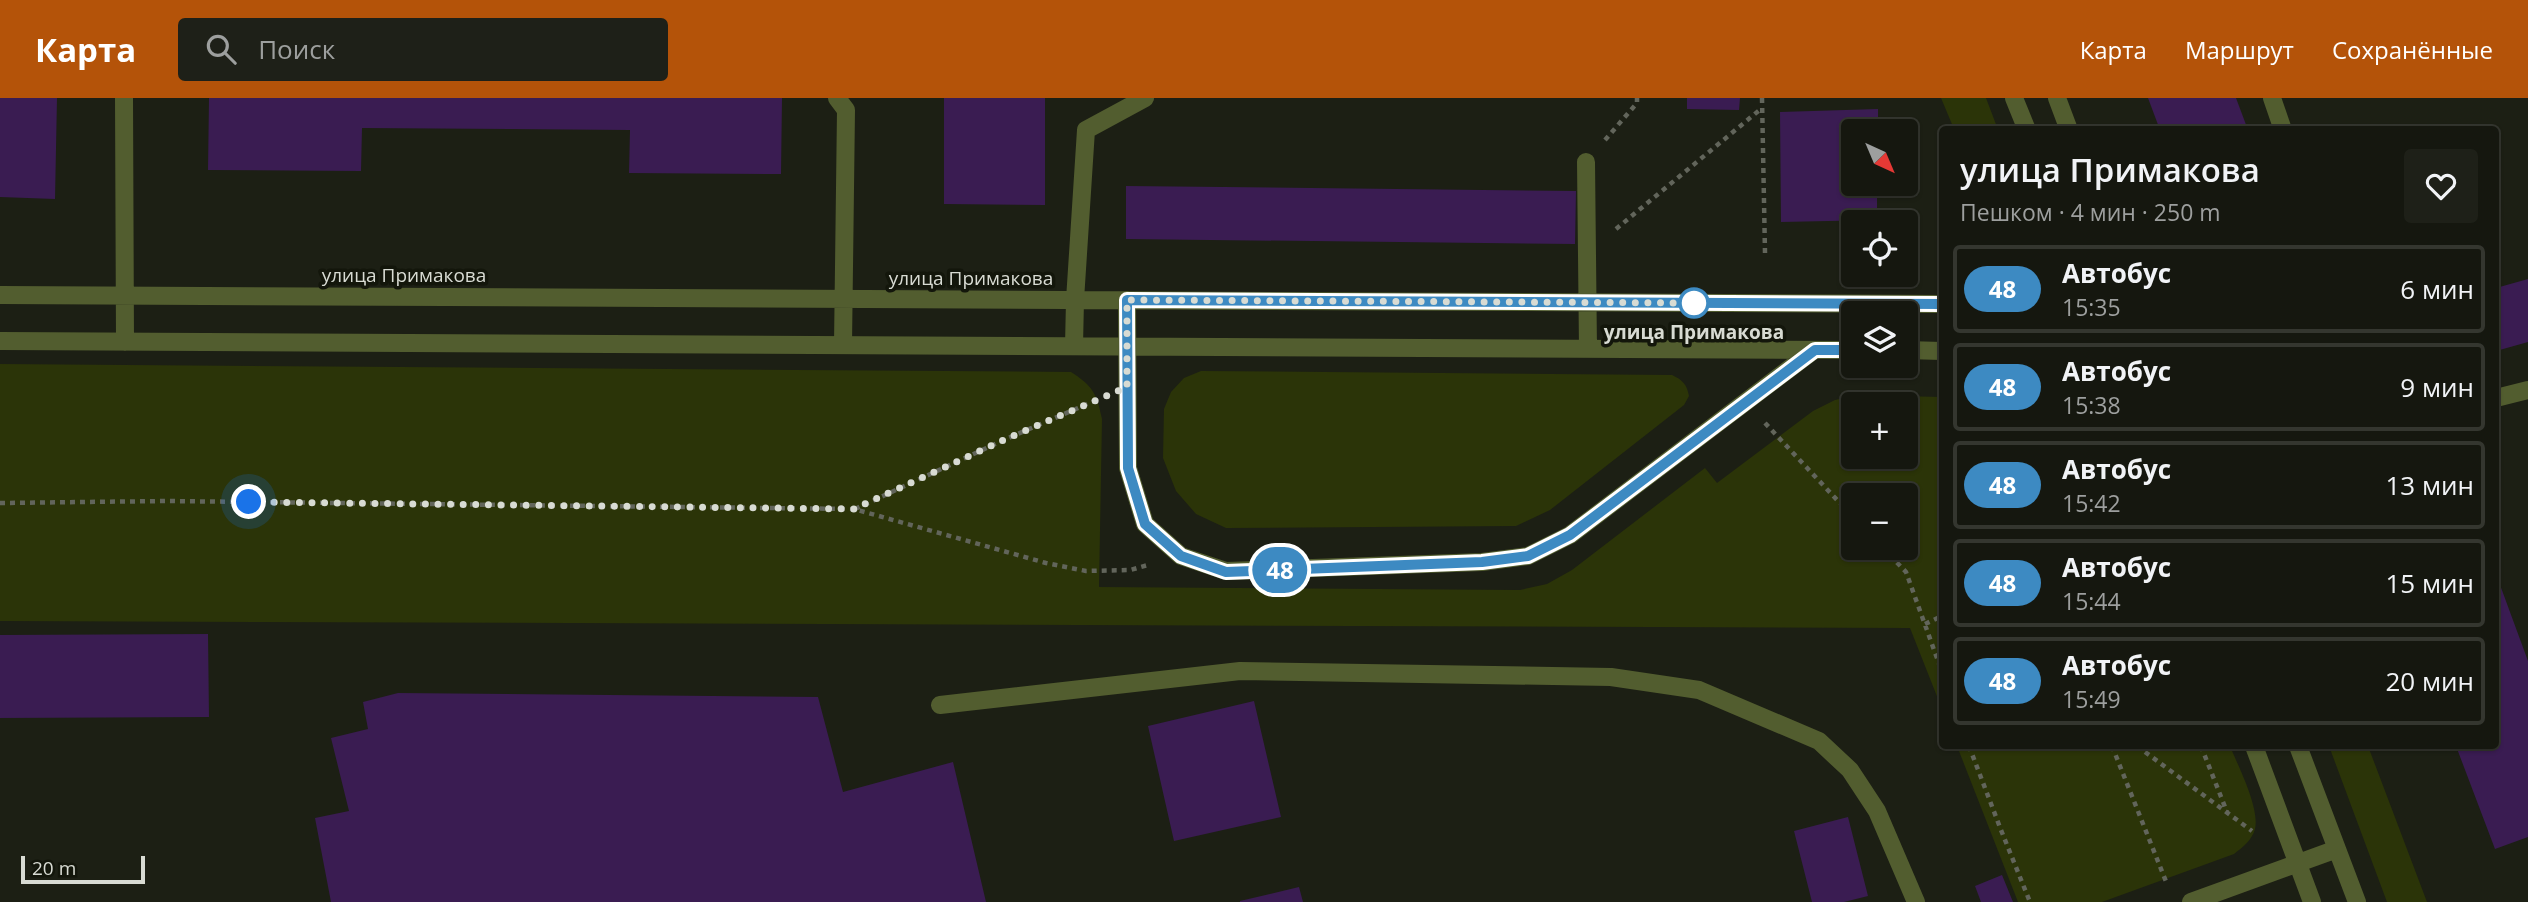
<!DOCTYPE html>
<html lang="ru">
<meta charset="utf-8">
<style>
:root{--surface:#15170f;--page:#1e2018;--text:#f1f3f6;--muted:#9d9f9e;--line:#34362f;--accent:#b45309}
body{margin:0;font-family:"Open Sans",sans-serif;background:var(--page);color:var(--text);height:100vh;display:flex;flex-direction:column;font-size:26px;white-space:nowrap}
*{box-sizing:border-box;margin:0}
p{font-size:23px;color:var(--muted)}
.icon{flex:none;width:38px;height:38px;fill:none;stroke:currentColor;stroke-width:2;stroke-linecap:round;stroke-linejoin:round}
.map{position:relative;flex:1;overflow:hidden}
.sheet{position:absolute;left:1939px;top:28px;width:560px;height:623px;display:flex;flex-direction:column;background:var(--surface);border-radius:7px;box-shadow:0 2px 5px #0004,0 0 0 2px var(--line)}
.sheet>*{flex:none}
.badge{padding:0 14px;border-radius:23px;font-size:24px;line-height:46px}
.needle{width:46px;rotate:136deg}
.buttons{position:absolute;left:1841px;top:21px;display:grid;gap:14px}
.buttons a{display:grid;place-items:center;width:77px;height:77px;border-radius:7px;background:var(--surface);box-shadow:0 2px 5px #0004,0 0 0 2px var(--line);font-size:35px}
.scale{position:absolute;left:21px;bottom:18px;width:124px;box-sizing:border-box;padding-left:7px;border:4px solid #d8dbd3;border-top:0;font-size:19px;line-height:24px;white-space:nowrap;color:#d8dbd3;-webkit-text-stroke:5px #13160b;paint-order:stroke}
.you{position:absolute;width:35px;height:35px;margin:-18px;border:5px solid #fff;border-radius:50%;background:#1a73e8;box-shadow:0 0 0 10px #1a73e833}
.map>.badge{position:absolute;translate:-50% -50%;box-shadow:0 0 0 4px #fff}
.round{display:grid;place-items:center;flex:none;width:74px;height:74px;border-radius:7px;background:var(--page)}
.headline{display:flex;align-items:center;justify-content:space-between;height:119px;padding:0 21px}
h1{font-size:33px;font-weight:600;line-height:52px}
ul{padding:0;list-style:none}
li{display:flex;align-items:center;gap:21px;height:88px;margin:0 14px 10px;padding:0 7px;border:4px solid var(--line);border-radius:7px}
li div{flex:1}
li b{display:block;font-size:26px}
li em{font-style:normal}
li .badge{min-width:77px;font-weight:700;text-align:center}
header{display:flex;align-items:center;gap:42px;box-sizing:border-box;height:98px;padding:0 35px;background:var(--accent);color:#fff}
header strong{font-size:33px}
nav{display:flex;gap:38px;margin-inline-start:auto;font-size:24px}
.search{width:490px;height:63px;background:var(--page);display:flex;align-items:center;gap:18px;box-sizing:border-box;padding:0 24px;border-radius:7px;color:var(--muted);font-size:26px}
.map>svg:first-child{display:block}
.green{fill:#2b3408;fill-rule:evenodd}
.building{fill:#3a1c52}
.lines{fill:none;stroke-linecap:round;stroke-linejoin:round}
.path{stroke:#62655b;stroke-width:4.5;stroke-dasharray:5 5;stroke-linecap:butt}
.minor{stroke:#525d2f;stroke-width:18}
.line-casing{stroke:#fff;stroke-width:16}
.line{stroke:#3d8ac2;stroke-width:10}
.walk{stroke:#d8dbd3;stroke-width:7;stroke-dasharray:0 12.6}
.stop-dot{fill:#fff;stroke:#3d8ac2;stroke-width:3.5}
.labels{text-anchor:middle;stroke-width:7;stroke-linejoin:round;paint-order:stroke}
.street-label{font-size:19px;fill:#d8dbd3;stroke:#13160b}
.stop-label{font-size:19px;font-weight:bold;fill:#d8dbd3;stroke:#13160b}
</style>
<header>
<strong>Карта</strong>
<div class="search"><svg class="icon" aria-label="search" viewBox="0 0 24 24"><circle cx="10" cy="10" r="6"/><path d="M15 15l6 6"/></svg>Поиск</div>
<nav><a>Карта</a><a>Маршрут</a><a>Сохранённые</a></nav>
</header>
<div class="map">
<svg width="2528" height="804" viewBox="0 0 2528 804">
<rect width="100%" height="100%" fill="#1c1f14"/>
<path class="green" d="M1941,0h45l11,29 -8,2h-35z
M0,266l1071,8c22,14 26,22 31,47l-3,168 421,3 27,-6 25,-14 133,-102 12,15 96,-72 22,-11 22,-5 85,2v312l-32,-81 -1910,-7zM1853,306h53v53h-53zM1906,397v53h-53v-53z
M1201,273l471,4c11,5 15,10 17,21l-5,9 -134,105 -34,16 -290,2 -30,-14 -20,-23 -13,-33 1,-49 7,-17 13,-14z
M1957,648h273c8,20 30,62 25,83 -3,11 -12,18 -21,25l-132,48h-84z
M2329,648h39l59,156h-40z"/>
<path class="building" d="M0,0h57l-2,101 -55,-2z
M209,0h573l-1,76 -152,-1 1,-43 -268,-2 -1,43 -153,-1z
M944,0h101v107l-101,-1z
M1687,0h53l-1,12 -52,-1z
M2148,0h88l12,32h-88z
M1878,11v22h-25v53h24v36l-96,2 -1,-110z
M1126,88l450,5 -1,53 -449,-5z
M2528,181v63l-32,9v-63z
M2496,476l32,87v176l-33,12 -39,-103h40z
M208,536l1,83 -209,1v-83z
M398,595l420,4 25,95 110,-30 33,140h-655l-16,-84 34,-7 -18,-73 37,-9 -5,-27z
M1254,603l27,116 -107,24 -26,-115z
M1848,719l20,79 -24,6h-32l-18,-71z
M2002,777l11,27h-32l-6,-16z
M1299,789l4,15h-63v-1z"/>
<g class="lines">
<path class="path" d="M1762,0l3,155
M1605,42l32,-37v-5
M1616,131l146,-121
M1765,325l88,94
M0,405l167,-2 687,8 192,54 40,8 44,-1 18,-5
M855,411l151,-70 93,-40
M1883,450l23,24 36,100
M1925,526l17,-8
M1969,648l32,84 29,72
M2112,648l55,138
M2137,648l115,85
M2201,648l26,66"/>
<path class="minor" d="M124,0l1,244
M837,0l9,12 -3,235
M2014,0l13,32
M2057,0l12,32
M2272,0l11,32
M1586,64l2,187
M0,197l1942,9
M1127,202l1,168 17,56 36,32 45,15 256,-9 46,-6 42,-21 244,-185
M0,243l1853,9
M1074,248l1,-46 11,-170 59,-32
M1906,252l36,1
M2496,300l32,-8
M940,607l300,-34 371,6 88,13 120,51 31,29 27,41 39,91
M2254,648l58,156
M2298,648l59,156
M2191,804l146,-53"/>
</g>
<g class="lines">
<defs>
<path id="line" d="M1853,252h-38l-245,185 -42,21 -46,6 -256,10 -45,-16 -36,-32 -17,-56 -1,-168 815,4"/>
</defs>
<use href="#line" class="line-casing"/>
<use href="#line" class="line"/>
<path class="walk" d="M249,404l605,7 152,-70 121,-52v-87l567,3"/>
</g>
<circle class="stop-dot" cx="1694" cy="205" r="14"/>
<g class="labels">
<g class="street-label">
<text x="404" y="184">улица Примакова</text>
<text x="971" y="187">улица Примакова</text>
</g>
<g class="stop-label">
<text x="1694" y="241">улица Примакова</text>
</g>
</g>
</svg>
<div class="buttons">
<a><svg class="needle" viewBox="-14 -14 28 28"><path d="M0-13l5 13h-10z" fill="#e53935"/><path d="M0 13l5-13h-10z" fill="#9d9f9e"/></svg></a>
<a><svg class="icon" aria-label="locate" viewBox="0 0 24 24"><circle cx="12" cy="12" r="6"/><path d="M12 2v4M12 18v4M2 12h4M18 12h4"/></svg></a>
<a><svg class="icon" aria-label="layers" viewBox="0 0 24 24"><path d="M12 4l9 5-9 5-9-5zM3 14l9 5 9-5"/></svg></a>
<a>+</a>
<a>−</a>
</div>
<div class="scale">20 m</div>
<div class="you" style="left:249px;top:404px"></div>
<b class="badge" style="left:1280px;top:472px;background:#3d8ac2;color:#fff">48</b>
<section class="sheet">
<div class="headline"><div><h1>улица Примакова</h1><p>Пешком · 4 мин · 250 m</p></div><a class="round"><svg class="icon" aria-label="heart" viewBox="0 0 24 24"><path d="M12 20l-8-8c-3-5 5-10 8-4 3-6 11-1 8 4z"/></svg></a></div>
<ul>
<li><span class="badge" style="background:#3d8ac2;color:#fff">48</span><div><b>Автобус</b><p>15:35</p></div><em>6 мин</em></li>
<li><span class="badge" style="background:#3d8ac2;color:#fff">48</span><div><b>Автобус</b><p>15:38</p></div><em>9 мин</em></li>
<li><span class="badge" style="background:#3d8ac2;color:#fff">48</span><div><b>Автобус</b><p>15:42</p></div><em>13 мин</em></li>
<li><span class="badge" style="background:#3d8ac2;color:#fff">48</span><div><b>Автобус</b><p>15:44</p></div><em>15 мин</em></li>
<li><span class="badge" style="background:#3d8ac2;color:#fff">48</span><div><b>Автобус</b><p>15:49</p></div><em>20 мин</em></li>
</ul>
</section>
</div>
